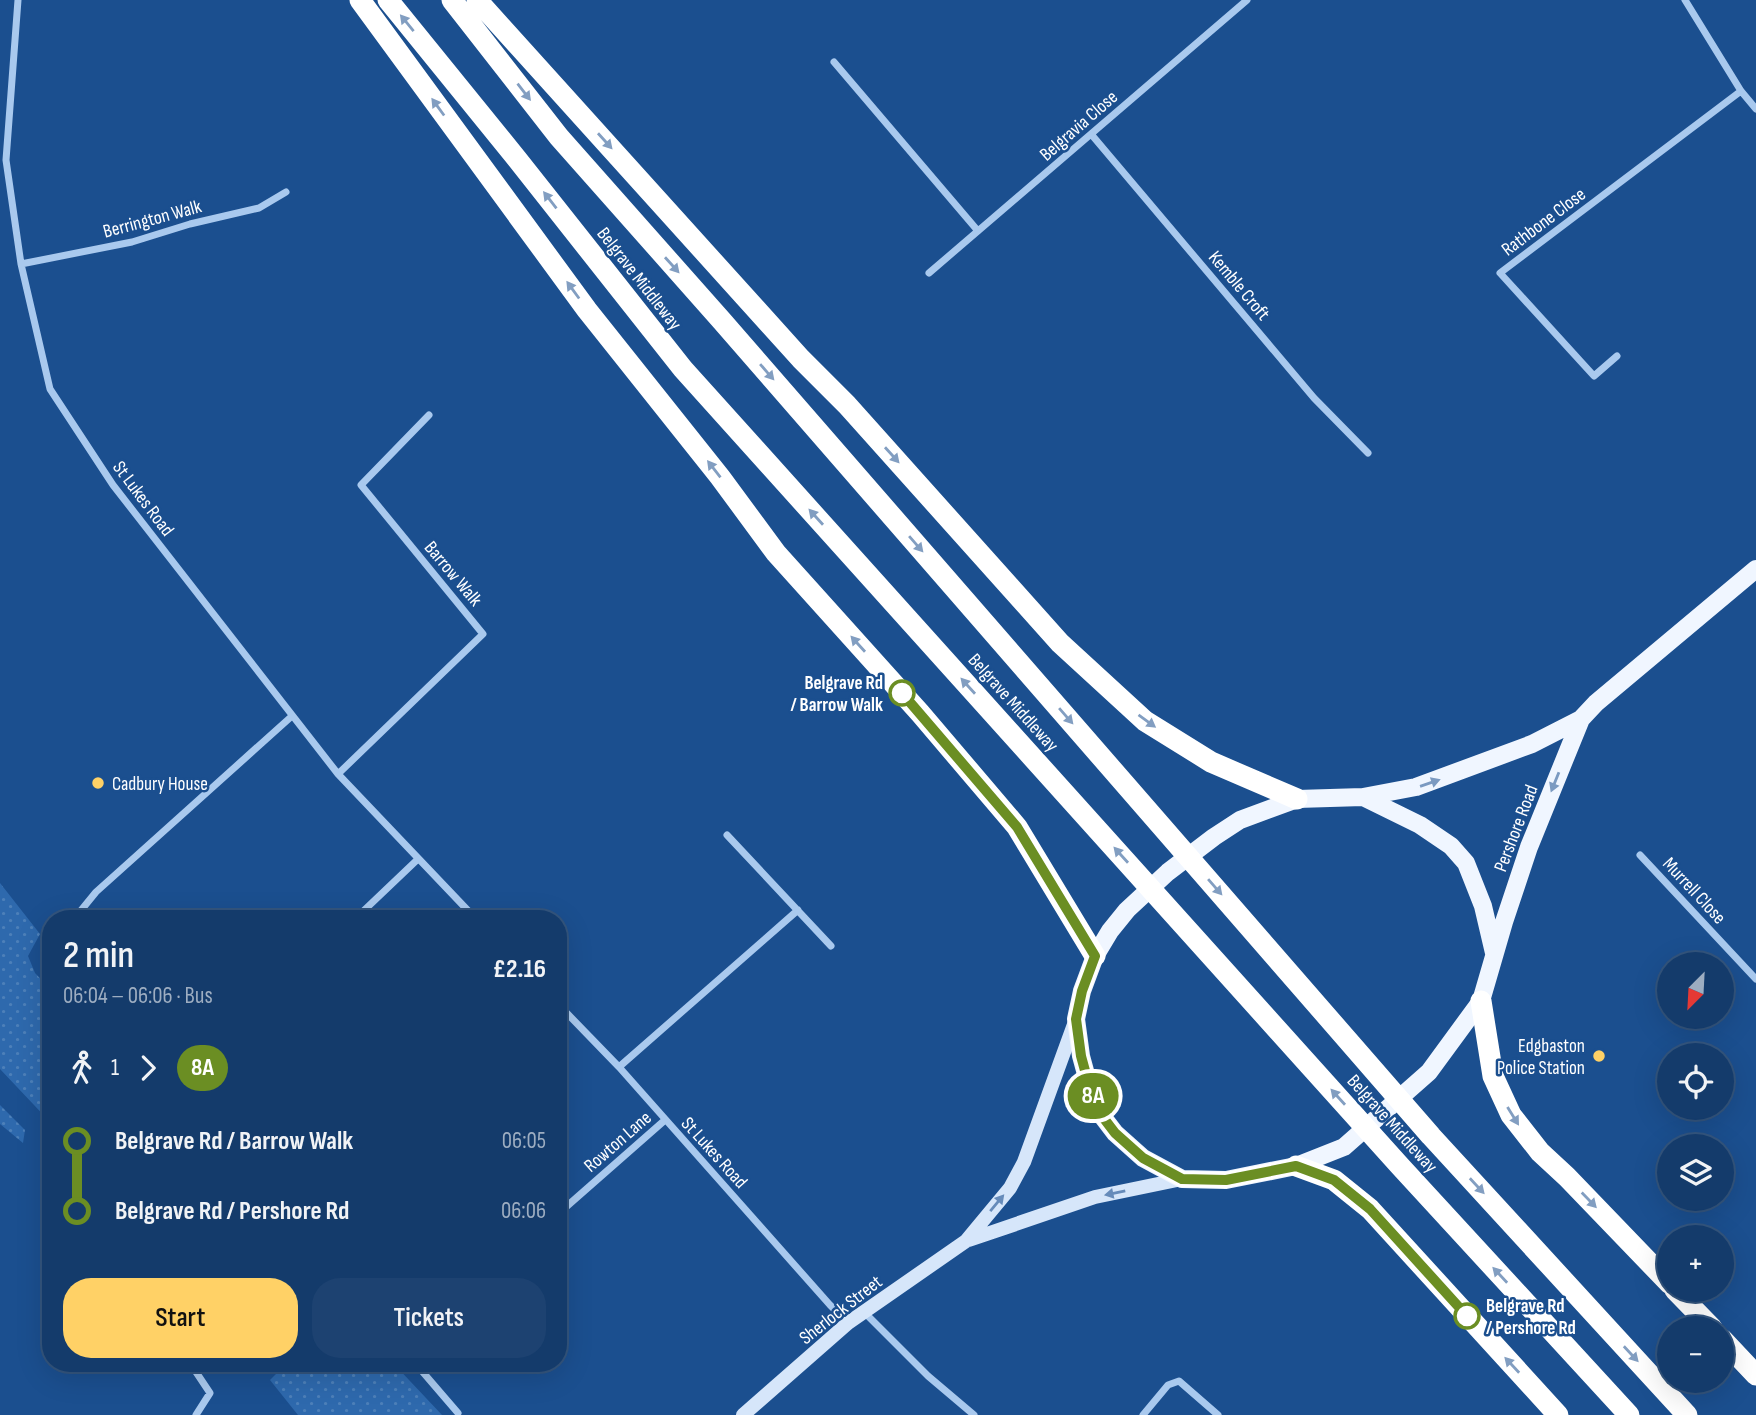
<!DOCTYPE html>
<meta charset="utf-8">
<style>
:root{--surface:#143b6b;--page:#1d4271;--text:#f1f3f6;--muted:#9dadc1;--line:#33557e;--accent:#ffd166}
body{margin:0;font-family:"Sofia Sans Condensed",sans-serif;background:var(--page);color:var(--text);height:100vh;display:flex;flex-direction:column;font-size:26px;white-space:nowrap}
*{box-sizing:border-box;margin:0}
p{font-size:23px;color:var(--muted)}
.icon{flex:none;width:38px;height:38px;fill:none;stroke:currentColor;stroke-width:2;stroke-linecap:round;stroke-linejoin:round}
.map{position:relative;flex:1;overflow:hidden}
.details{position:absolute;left:42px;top:910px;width:525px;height:462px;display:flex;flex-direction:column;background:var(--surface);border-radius:28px;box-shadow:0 7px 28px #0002,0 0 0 2px var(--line)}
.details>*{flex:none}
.badge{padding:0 14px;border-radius:23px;font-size:24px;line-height:46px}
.needle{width:46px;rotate:204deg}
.controls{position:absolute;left:1657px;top:952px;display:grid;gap:14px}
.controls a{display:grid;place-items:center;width:77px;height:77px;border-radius:50%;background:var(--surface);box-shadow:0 7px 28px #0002,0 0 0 2px var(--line);font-size:35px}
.map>.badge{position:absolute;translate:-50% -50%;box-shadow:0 0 0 4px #fff}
.legs{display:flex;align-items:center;gap:10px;height:77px;padding:0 21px;font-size:23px}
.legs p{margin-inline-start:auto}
.summary{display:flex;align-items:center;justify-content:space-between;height:119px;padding:0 21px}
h1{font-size:38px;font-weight:600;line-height:52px}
.cta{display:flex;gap:14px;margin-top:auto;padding:14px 21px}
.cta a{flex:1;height:80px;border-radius:28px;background:var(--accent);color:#111;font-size:28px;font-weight:600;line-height:80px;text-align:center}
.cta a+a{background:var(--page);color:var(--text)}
ul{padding:0 21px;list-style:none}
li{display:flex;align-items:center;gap:24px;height:70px;font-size:26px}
li i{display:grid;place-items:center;width:10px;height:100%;margin:0 9px;background:currentColor}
li i::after{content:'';width:18px;height:18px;margin:-9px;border:5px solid;border-radius:50%;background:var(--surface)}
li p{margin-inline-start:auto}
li:first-child i{background:linear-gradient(#0000 50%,currentColor 0)}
li:last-child i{background:linear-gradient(currentColor 50%,#0000 0)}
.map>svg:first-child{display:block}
.grass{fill:url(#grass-dots)}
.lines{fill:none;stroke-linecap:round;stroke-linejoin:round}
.street{stroke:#a9c9ee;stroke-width:7}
.secondary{stroke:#d6e6fa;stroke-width:14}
.primary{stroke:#f0f6ff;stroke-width:18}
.highway{stroke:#fff;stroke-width:21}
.oneway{fill:#829ec1}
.oneway2{fill:#7b9ac1}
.oneway3{fill:#668bba}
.line-1-casing{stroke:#fff;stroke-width:16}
.line-1{stroke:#6b8e23;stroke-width:10}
.stop-1-dot{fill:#fff;stroke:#6b8e23;stroke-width:3.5}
.poi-dot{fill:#ffd166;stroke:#1b4f8f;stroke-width:2.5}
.labels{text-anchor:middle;stroke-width:5;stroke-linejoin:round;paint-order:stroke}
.street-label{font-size:19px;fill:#fff;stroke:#1b4f8f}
.stop-label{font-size:19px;font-weight:bold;fill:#fff;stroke:#1b4f8f;text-anchor:end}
.poi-label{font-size:19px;fill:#fff;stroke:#1b4f8f;text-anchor:start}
</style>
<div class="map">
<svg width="1756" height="1415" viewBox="0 0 1756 1415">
<defs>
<pattern id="grass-dots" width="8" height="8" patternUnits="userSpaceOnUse" patternTransform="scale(1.75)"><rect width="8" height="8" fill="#2e69ad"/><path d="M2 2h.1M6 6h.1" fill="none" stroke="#4d80b9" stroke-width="1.8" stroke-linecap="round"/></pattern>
</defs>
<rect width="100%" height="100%" fill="#1b4f8f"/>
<path class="grass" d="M0,883l40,51 -12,22 7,17 16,17v133l-51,-54z
M0,1105l25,25 -2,13 -23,-19z
M270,1363h123l49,52h-144l-28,-35 8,-8z"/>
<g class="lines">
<path class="street" d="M18,0l-12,160 15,104 29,125 63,96 225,289 138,145
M1685,0l56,91 15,18
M834,62l144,169
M1091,134l223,264 54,55
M21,264l111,-22 58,-18 69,-16 27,-16
M929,273l318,-273
M1617,356l-23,20 -94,-103 241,-182
M338,774l145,-140 -122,-149 68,-70
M727,835l104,111
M1640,855l116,124
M74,919l22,-27 196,-176
M355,919l63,-60
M51,959l-3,7 3,3
M558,1004l61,63 211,238 18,18
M619,1067l179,-157
M558,1214l107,-94
M864,1312l64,64 46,39
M190,1363l20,30 -14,22
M415,1363l43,50
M1143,1415l25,-30 11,-4 39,34"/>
<path class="secondary" d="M969,1240l126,-43 87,-18
M743,1415l105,-92 118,-82 44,-53 14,-26 52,-143"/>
<path class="primary" d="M1363,797l53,-10 116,-43 49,-25 15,-16 160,-134
M1494,953l-11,-47 -17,-43 -15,-17 -31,-21 -57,-28 -66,2 -57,21 -26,17 -46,35 -41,38 -17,21 -15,25 -13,35 -6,28 5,37 9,33 9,23 16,21 28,25 39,21 44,1 70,-14 48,-19 85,-75 52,-71 23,-79 25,-75 52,-128"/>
<path class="highway" d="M360,0l227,310 133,167 56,76 144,160 97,114 78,129
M388,0l129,159 166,210 717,797 229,249
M452,0l107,137 163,184 709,815 256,279
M477,0l324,359 46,46 213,238 85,78 66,41 86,37
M1481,1001l12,75 18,39 29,37 27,25 103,107
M1296,1166l38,14 36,29 188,206
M1675,1290l37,38
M1722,1339l34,36"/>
</g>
<defs><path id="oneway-solid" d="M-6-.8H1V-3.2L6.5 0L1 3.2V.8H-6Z" transform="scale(1.75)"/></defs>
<g class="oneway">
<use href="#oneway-solid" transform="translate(407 23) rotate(-129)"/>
<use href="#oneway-solid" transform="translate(524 92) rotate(52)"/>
<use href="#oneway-solid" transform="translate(438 107) rotate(-126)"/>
<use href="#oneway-solid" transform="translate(605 141) rotate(48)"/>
<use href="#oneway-solid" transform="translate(550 200) rotate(-128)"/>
<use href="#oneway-solid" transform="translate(672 265) rotate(48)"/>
<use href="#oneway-solid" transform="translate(573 290) rotate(-126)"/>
<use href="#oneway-solid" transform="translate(767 372) rotate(49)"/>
<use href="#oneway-solid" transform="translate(892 455) rotate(48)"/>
<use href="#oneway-solid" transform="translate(714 469) rotate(-128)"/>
<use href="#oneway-solid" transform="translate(816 517) rotate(-132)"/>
<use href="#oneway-solid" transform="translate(916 544) rotate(49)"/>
<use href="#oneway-solid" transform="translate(858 644) rotate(-132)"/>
<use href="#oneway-solid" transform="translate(968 686) rotate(-132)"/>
<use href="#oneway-solid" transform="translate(1066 716) rotate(49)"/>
<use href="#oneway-solid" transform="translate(1147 721) rotate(36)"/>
<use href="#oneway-solid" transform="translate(1121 855) rotate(-132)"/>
<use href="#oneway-solid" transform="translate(1215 887) rotate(49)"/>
<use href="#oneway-solid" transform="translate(1338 1097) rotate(-132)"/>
<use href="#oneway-solid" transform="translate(1513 1116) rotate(58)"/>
<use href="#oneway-solid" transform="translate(1477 1186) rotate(47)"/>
<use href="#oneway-solid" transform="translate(1589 1200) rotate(46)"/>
<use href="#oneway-solid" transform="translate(1500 1275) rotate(-133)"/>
<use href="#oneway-solid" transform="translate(1631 1354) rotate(47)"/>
<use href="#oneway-solid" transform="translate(1512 1365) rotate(-133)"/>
</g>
<g class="oneway2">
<use href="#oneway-solid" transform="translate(1555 782) rotate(112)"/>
<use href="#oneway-solid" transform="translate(1430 783) rotate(-19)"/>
</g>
<g class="oneway3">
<use href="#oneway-solid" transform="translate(1115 1193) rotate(168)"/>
<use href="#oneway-solid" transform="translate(997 1203) rotate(-50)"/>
</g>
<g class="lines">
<defs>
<path id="line-1" d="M902,693l115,134 78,129 -13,35 -6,28 5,37 9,33 9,23 16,21 28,25 39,21 44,1 70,-14 38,14 36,29 97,107"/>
</defs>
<use href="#line-1" class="line-1-casing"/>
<use href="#line-1" class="line-1"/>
</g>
<g class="stop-1-dot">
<circle cx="902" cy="693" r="12"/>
<circle cx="1467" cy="1316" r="12"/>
</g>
<g class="poi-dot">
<circle cx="98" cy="783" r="7"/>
<circle cx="1599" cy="1056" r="7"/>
</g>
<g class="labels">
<g class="street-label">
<text transform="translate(1078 125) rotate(-41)" y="7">Belgravia Close</text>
<text transform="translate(152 218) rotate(-15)" y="7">Berrington Walk</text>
<text transform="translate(1543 221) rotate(-37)" y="7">Rathbone Close</text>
<text transform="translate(640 278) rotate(52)" y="7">Belgrave Middleway</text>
<text transform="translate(1240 285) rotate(50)" y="7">Kemble Croft</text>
<text transform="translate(144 498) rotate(53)" y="7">St Lukes Road</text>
<text transform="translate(454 573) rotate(50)" y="7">Barrow Walk</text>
<text transform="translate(1014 702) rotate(48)" y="7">Belgrave Middleway</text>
<text transform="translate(1515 828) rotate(-69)" y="7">Pershore Road</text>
<text transform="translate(1695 890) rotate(47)" y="7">Murrell Close</text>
<text transform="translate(1393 1123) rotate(48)" y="7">Belgrave Middleway</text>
<text transform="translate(617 1141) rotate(-41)" y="7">Rowton Lane</text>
<text transform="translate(715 1152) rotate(48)" y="7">St Lukes Road</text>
<text transform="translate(840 1309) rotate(-38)" y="7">Sherlock Street</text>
</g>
<g class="stop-label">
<text x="883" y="689">Belgrave Rd<tspan x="883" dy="22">/ Barrow Walk</tspan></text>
<text x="1486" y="1312" text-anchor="start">Belgrave Rd<tspan x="1486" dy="22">/ Pershore Rd</tspan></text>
</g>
<g class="poi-label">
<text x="112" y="790">Cadbury House</text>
<text x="1585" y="1052" text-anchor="end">Edgbaston<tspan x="1585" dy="22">Police Station</tspan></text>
</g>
</g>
</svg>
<div class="controls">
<a><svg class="needle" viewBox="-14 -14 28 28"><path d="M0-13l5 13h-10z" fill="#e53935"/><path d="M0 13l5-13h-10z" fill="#9dadc1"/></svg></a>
<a><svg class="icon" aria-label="locate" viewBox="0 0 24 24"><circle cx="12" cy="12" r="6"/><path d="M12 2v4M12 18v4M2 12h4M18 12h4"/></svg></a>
<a><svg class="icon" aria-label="layers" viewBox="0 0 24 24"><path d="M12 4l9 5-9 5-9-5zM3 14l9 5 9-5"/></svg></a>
<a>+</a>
<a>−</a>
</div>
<b class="badge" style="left:1093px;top:1096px;background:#6b8e23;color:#fff">8A</b>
<section class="details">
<div class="summary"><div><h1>2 min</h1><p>06:04 – 06:06 · Bus</p></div><b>£2.16</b></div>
<div class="legs"><svg class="icon" aria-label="walk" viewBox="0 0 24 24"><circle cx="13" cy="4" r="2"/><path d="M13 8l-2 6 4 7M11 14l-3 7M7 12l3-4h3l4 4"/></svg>1<svg class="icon" aria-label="forward" viewBox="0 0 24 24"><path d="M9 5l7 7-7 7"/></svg><b class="badge" style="background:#6b8e23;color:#fff">8A</b></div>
<ul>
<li><i style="color:#6b8e23"></i><b>Belgrave Rd / Barrow Walk</b><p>06:05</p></li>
<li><i style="color:#6b8e23"></i><b>Belgrave Rd / Pershore Rd</b><p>06:06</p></li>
</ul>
<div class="cta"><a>Start</a><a>Tickets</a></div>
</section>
</div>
